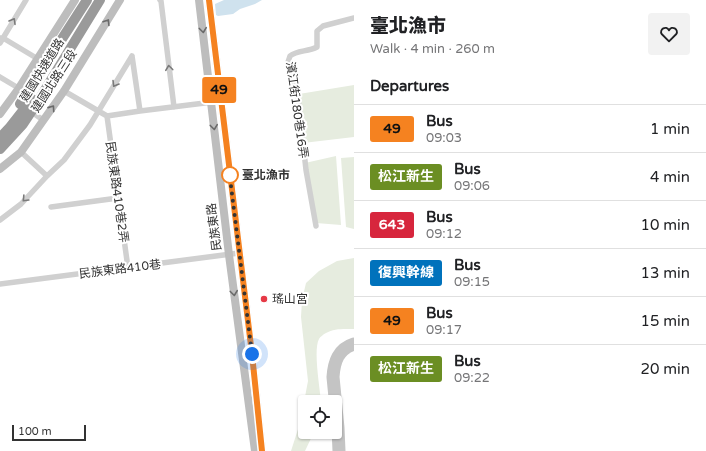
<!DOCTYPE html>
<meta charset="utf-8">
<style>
:root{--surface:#fff;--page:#f2f2f2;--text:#202124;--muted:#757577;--line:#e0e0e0}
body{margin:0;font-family:"Varela Round","Noto Sans TC",sans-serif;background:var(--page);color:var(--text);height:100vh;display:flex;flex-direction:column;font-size:15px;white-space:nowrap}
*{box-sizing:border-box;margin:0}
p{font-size:13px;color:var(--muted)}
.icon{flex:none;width:22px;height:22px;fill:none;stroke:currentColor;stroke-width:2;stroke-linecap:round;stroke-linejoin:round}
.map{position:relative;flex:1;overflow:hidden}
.panel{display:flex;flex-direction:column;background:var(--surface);width:352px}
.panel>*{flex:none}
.badge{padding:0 8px;border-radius:3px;font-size:14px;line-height:26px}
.controls{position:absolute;left:298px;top:395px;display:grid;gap:8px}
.controls a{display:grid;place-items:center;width:44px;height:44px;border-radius:4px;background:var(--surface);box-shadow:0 1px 3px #0004;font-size:20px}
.scale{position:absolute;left:12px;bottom:10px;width:74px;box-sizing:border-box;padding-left:4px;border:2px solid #333;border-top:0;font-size:11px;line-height:14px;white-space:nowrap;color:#333;-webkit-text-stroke:3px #fff;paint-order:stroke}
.you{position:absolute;width:20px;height:20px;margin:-10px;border:3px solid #fff;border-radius:50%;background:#1a73e8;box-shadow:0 0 0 6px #1a73e833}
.map>.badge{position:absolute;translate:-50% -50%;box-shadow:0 0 0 2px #fff}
h2{padding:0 16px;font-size:15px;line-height:36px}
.round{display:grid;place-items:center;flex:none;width:42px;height:42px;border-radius:4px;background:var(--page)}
.overview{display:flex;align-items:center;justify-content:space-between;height:68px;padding:0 16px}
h1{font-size:19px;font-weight:800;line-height:30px}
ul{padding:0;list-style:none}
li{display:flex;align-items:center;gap:12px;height:48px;padding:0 16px;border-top:1px solid var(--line)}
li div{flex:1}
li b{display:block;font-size:15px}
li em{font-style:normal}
li .badge{min-width:44px;font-weight:700;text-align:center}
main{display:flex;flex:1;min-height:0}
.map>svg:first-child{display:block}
.green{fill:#e6ecdf}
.water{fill:#cfe2ee}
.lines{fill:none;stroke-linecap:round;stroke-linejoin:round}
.taxiway{stroke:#c4c4c4;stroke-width:13}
.street{stroke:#d0d0d0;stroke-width:5.5}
.secondary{stroke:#bdbdbd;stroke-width:8}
.highway{stroke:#9a9a9a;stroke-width:10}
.oneway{stroke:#7a7a7a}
.oneway2{stroke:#6a6a6a}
.line-casing{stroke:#fff;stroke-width:9}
.line{stroke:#f58220;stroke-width:6}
.walk{stroke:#333;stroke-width:4;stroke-dasharray:0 7.2}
.stop-dot{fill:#fff;stroke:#f58220;stroke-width:2}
.poi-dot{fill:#e63946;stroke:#fff;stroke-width:1.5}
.labels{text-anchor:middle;stroke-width:4;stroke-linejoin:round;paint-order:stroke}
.street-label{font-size:12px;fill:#333;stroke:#fff}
.stop-label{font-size:12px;font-weight:bold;fill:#333;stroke:#fff;text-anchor:start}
.poi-label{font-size:12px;fill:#333;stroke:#fff;text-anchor:start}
</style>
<main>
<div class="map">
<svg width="354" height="451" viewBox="0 0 354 451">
<rect width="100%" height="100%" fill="#fff"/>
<path class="green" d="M354,85v52l-51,6 -4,-49z
M336,156l5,69 -25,-2 -11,-60z
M354,157v72l-8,-2 -5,-69z
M354,258v71c-9,0 -20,-1 -28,4 -2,1 -6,4 -7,6 -6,11 1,49 2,63h-16v30h9l-9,19h-14l9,-28 8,-42 -7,-64 1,-17 4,-17 13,-12 18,-10z"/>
<path class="water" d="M224,0h38l-7,4 -15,5 -7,5 -15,2 -2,-1 -1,-11z"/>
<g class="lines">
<path class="taxiway" d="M339,451l-1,-23 -5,-51c1,-15 5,-28 21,-33"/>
<path class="street" d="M160,0l1,1 13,106
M0,38h3l35,21
M0,43l26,-43
M132,56l8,55
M0,77l15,9
M64,91l43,25 33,-5 81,-10
M36,115l7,5
M107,116l21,152
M21,152l26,24
M51,207l67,-9
M0,220l21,-16 26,-28 17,-16 26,-35 42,-69
M316,226l-10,-56 -8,-73 -9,-24 -1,-11 2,-6c7,-6 18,-4 27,-9v-16l6,-5 31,-8
M0,284l239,-31"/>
<path class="secondary" d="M199,0l30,255 26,196
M209,0l43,354 10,97
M0,114l19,-26 56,-88
M0,169l21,-17 43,-61 56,-91"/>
<path class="highway" d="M20,104l67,-104
M0,138l10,-11 22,-28
M0,149l23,-25 14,-21 63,-103"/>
</g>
<defs><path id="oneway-chevron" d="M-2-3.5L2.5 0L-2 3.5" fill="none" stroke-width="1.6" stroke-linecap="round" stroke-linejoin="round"/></defs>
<g class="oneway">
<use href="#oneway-chevron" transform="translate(13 21) rotate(-60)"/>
<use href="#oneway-chevron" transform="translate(169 68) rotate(-97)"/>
<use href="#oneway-chevron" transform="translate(115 84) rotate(121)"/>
<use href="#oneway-chevron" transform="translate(25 199) rotate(134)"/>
</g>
<g class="oneway2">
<use href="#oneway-chevron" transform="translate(107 22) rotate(-58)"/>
<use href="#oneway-chevron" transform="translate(203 30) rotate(83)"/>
<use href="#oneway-chevron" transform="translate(52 108) rotate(-55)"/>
<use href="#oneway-chevron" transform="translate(214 127) rotate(83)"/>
<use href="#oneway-chevron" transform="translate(234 293) rotate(83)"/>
</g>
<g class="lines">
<defs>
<path id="line" d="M209,0l43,354 10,97"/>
</defs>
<use href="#line" class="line-casing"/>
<use href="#line" class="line"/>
<path class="walk" d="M230,175l-1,-5 23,184"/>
</g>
<circle class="stop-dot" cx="230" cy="175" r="8"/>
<circle class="poi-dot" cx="264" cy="299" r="4"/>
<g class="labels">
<g class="street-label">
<text transform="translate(42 70) rotate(-58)" y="4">建國快速道路</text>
<text transform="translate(54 81) rotate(-57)" y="4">建國北路三段</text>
<text transform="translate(297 110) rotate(82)" y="4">濱江街180巷16弄</text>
<text transform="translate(117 192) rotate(82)" y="4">民族東路410巷2弄</text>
<text transform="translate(214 227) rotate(-97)" y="4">民族東路</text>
<text transform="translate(120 269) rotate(-7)" y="4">民族東路410巷</text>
</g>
<g class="stop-label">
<text x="242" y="179">臺北漁市</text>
</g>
<g class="poi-label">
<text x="272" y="303">瑤山宮</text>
</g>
</g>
</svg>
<div class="controls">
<a><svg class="icon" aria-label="locate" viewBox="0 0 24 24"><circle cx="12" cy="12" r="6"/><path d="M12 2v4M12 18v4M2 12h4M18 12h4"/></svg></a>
</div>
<div class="scale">100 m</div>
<div class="you" style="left:252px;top:354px"></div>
<b class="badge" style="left:219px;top:90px;background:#f58220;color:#111">49</b>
</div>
<section class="panel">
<div class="overview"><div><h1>臺北漁市</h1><p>Walk · 4 min · 260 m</p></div><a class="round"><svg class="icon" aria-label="heart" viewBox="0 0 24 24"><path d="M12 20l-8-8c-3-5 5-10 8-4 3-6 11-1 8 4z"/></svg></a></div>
<h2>Departures</h2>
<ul>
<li><span class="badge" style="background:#f58220;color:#111">49</span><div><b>Bus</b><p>09:03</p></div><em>1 min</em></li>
<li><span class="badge" style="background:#6b8e23;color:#fff">松江新生</span><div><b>Bus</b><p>09:06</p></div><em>4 min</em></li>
<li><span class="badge" style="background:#d7263d;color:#fff">643</span><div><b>Bus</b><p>09:12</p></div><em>10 min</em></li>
<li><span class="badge" style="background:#0072bc;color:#fff">復興幹線</span><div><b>Bus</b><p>09:15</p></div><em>13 min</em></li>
<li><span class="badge" style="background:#f58220;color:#111">49</span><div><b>Bus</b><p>09:17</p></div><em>15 min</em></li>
<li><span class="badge" style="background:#6b8e23;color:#fff">松江新生</span><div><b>Bus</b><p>09:22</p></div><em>20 min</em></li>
</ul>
</section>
</main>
